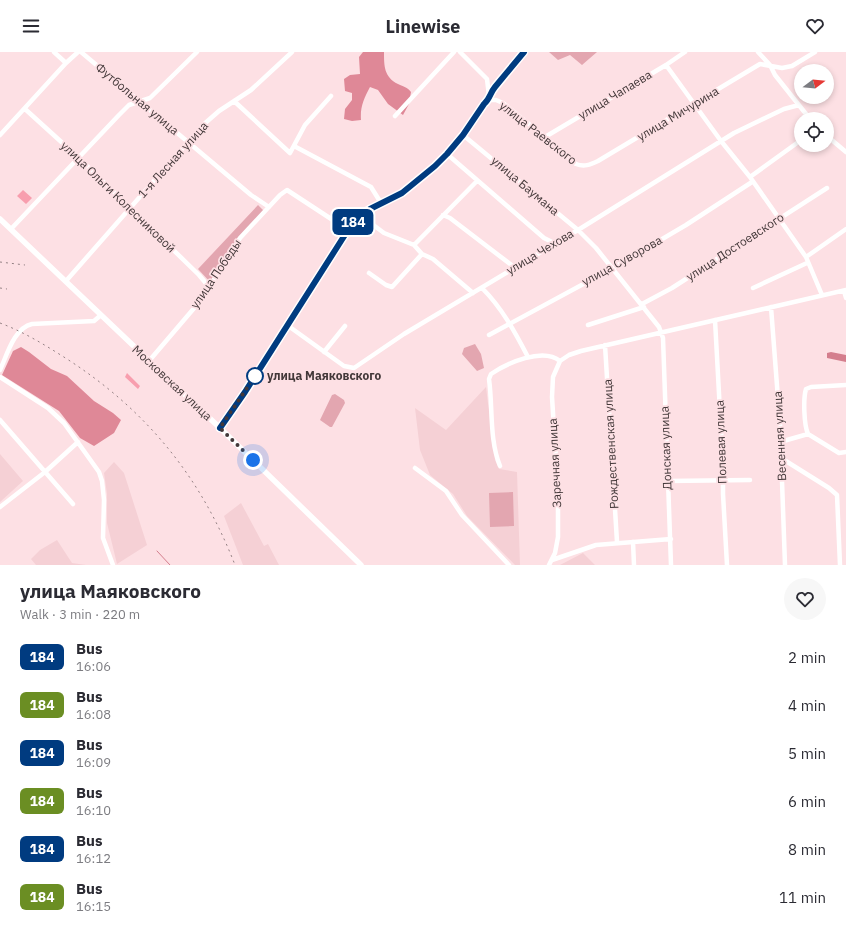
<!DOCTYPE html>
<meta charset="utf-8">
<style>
:root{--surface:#fff;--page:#f7f7f7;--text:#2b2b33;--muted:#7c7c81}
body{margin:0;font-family:"IBM Plex Sans",sans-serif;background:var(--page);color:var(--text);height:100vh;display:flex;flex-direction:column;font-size:15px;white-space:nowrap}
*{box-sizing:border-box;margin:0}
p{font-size:13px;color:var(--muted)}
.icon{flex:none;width:22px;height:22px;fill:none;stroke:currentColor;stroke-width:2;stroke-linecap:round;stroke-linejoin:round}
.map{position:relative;height:513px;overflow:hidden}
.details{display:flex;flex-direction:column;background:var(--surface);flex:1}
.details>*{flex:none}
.badge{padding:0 8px;border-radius:6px;font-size:14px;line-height:26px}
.needle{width:26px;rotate:74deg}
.tools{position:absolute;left:794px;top:12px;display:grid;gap:8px}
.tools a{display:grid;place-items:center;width:40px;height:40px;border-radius:50%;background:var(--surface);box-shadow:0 2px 6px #0003;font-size:20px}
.you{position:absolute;width:20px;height:20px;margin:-10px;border:3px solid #fff;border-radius:50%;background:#1a73e8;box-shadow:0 0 0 6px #1a73e833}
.map>.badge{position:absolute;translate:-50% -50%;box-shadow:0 0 0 2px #fff}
.round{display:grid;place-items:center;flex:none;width:42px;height:42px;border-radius:21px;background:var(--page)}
.head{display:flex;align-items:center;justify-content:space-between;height:68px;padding:0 20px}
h1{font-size:19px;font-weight:700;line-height:30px}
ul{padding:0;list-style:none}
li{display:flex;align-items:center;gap:12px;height:48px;padding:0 20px}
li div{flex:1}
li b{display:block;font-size:15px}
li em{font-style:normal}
li .badge{min-width:44px;font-weight:700;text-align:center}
header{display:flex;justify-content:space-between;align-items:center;height:52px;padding:0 20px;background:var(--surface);font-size:18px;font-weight:700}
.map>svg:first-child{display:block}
.built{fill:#f5d0d5}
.green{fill:#e3a6b0}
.forest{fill:#df8897}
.water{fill:#d47e8d}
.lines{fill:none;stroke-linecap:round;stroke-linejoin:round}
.stream{stroke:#d47e8d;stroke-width:1}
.building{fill:#f89eae}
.minor{stroke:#fff;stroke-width:4.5}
.major{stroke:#fff;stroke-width:5.5}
.rail{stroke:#948184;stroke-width:1;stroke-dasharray:2 4;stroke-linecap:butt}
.line-casing{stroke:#fff;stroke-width:9}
.line{stroke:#003b80;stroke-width:6}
.walk{stroke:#433839;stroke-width:4;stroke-dasharray:0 7.2}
.stop-dot{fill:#fff;stroke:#003b80;stroke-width:2}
.labels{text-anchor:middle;stroke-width:3.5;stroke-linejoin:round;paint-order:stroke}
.street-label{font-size:12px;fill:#433839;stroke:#fde0e4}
.stop-label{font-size:12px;font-weight:bold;fill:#433839;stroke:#fde0e4;text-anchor:start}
</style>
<header><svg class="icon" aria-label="menu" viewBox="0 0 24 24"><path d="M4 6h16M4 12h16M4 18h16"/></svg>Linewise<svg class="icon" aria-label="heart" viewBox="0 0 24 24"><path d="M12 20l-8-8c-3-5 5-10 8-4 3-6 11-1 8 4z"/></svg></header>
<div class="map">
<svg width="846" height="513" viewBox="0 0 846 513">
<rect width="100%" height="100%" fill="#fde0e4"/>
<path class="built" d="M486,335l9,73 4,9 18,3 3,93h-5l-48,-49 -14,-22 -23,-19 -10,-25 -5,-42 31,22z
M0,402l23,27 -23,21z
M114,410l10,11 23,72 -30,19 -10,-41v-29l-3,-21z
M241,451l23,43 4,-2 11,21h-36l-19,-49z
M57,488l15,23 14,2h-50l-5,-6 9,-9z
M583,501l12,12h-35z"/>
<path class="green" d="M549,0h48l-15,13 -12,-10 -12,5z
M258,153l6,6 -26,27 -28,44 -12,-13z
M475,292l6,10 3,14 -7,3 -15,-17 2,-6z
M335,342l9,6 1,3 -13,24h-2l-10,-7 12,-25z
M513,440l1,34 -24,1 -1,-34z"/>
<path class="forest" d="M363,0h21c0,14 0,25 14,32 6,3 9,3 13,8l-2,12 -6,11 -15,-11 -10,-14 -8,-3c-6,11 -10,20 -9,33l-9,1 -8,-2 1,-10 7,-9v-7l-7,-2 -1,-12 6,-4 10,-1 -1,-17z
M21,295l8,5 22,17 16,7 27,25 19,12 8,7 -7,13 -20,13 -14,-8 -21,-27 -57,-36 11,-24z"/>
<path class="water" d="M831,300l15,3v7l-19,-4v-5z"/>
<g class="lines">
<path class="stream" d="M157,499l13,14"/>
</g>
<path class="building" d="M23,138l9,8 -6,6 -9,-8z
M127,321l13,13 -2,3 -13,-12z"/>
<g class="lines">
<path class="minor" d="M54,0l12,11
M81,0l170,143 18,12
M460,0l27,27 2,17
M758,0l12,13 5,10 35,44
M666,13l55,76 29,36 56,80 16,38
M489,48h7l7,3 42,34 31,27c8,3 14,1 22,-3l162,-97 22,4 10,-2 23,-14
M234,49l56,52 15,-28 26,-29
M25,57l54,49 120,117 10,12
M395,64l59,-64
M0,83l66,-72 12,-11
M463,83l115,95 18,18 63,79 4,11 8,227
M827,84l19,16
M545,85l121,-72 19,-13
M294,94l77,41 10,16
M447,102l97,84 10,5
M750,125l47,-34
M360,163l24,18 30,12 8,9 11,5 40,34
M443,163l7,3 64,49
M11,177l108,-114 10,-10 21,-7 47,-46
M414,193l63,-64
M806,205l40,-28
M369,221l17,12 6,2 30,-33
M66,229l137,-156 16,-14 32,-21 41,-38
M482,236c20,20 33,44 46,69
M753,236l54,-25
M844,239l2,7
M642,252l30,-16 155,-100
M771,255l9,118 5,140
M715,268l8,147v27l4,71
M287,273l57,41 10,2 50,-34 174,-104 156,-97 50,-24 15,-4
M588,273l56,-18
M489,283l124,-67 73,-43 66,-43
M605,293l12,197
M324,300l21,-26
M149,309l52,-61 39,-62 40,-43 7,-5 61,40
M560,309l9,-6 12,-4 265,-61
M0,318c7,-15 14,-42 32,-46l62,-3 7,-6
M0,325l48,31 16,15 35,49 3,9 2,19 -1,38 10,27
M0,368l73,84
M220,376l25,-35 110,-174 15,-10 32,-16 33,-27 12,-12 16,-19 21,-31c6,-5 6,-11 11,-17l29,-35
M808,382l31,19 7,-1
M780,390l28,-8c-4,-9 -5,-35 -2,-45l5,-2 35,-2
M781,406l48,30 8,7 3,70
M500,414c-11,-27 -7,-58 -11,-87l2,-5c16,-11 52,-27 69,-13
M415,416l31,23 16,24 47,50
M667,429l83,-1
M0,455l45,-35 33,-30
M633,490l1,23
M552,508l44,-15 75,-6
M549,513l6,-12 3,-16v-45l-6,-95 1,-20 7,-16"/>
<path class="major" d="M0,167l220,209 141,137"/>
<path class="rail" d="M0,210l25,3
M0,236l7,1
M0,271c24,9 45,22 67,36 79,51 134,118 168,206"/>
</g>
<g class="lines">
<defs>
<path id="line" d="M220,376l25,-36 110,-173 15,-10 32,-16 33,-27 12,-12 16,-19 21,-31c6,-5 6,-11 11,-17l29,-35"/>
</defs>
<use href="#line" class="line-casing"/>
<use href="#line" class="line"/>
<path class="walk" d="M253,408l-33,-32 39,-58 -4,6"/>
</g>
<circle class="stop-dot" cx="255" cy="324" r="8"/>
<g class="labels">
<g class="street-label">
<text transform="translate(615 43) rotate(-31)" y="4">улица Чапаева</text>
<text transform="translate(137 47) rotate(40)" y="4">Футбольная улица</text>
<text transform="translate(678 62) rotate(-31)" y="4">улица Мичурина</text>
<text transform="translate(538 81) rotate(38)" y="4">улица Раевского</text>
<text transform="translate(173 108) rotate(-48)" y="4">1-я Лесная улица</text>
<text transform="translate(525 134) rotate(40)" y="4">улица Баумана</text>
<text transform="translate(118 145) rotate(44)" y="4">улица Ольги Колесниковой</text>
<text transform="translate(735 195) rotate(-33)" y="4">улица Достоевского</text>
<text transform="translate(540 200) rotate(-31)" y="4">улица Чехова</text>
<text transform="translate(622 209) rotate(-29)" y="4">улица Суворова</text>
<text transform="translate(216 222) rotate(-56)" y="4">улица Победы</text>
<text transform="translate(172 331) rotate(43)" y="4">Московская улица</text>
<text transform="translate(780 384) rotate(-93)" y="4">Весенняя улица</text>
<text transform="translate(721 390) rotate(-92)" y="4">Полевая улица</text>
<text transform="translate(611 392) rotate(-93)" y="4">Рождественская улица</text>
<text transform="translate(666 396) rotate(-92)" y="4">Донская улица</text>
<text transform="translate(555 411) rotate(-93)" y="4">Заречная улица</text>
</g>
<g class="stop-label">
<text x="267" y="328">улица Маяковского</text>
</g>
</g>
</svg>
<div class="tools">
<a><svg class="needle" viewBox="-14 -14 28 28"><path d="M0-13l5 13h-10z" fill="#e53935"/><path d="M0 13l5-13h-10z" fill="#7c7c81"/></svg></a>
<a><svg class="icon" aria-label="locate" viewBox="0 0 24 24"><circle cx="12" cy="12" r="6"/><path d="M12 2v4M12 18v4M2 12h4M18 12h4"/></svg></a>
</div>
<div class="you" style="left:253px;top:408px"></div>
<b class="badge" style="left:353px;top:170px;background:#003b80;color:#fff">184</b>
</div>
<section class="details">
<div class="head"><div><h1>улица Маяковского</h1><p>Walk · 3 min · 220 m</p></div><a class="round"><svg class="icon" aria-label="heart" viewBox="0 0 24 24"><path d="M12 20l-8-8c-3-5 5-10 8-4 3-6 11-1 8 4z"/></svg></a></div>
<ul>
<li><span class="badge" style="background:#003b80;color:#fff">184</span><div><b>Bus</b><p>16:06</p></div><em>2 min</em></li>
<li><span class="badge" style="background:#6b8e23;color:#fff">184</span><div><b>Bus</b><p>16:08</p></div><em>4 min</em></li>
<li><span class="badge" style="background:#003b80;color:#fff">184</span><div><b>Bus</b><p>16:09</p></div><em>5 min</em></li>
<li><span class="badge" style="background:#6b8e23;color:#fff">184</span><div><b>Bus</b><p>16:10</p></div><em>6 min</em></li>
<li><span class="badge" style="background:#003b80;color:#fff">184</span><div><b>Bus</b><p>16:12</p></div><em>8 min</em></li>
<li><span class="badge" style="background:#6b8e23;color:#fff">184</span><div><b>Bus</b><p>16:15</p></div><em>11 min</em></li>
</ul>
</section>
